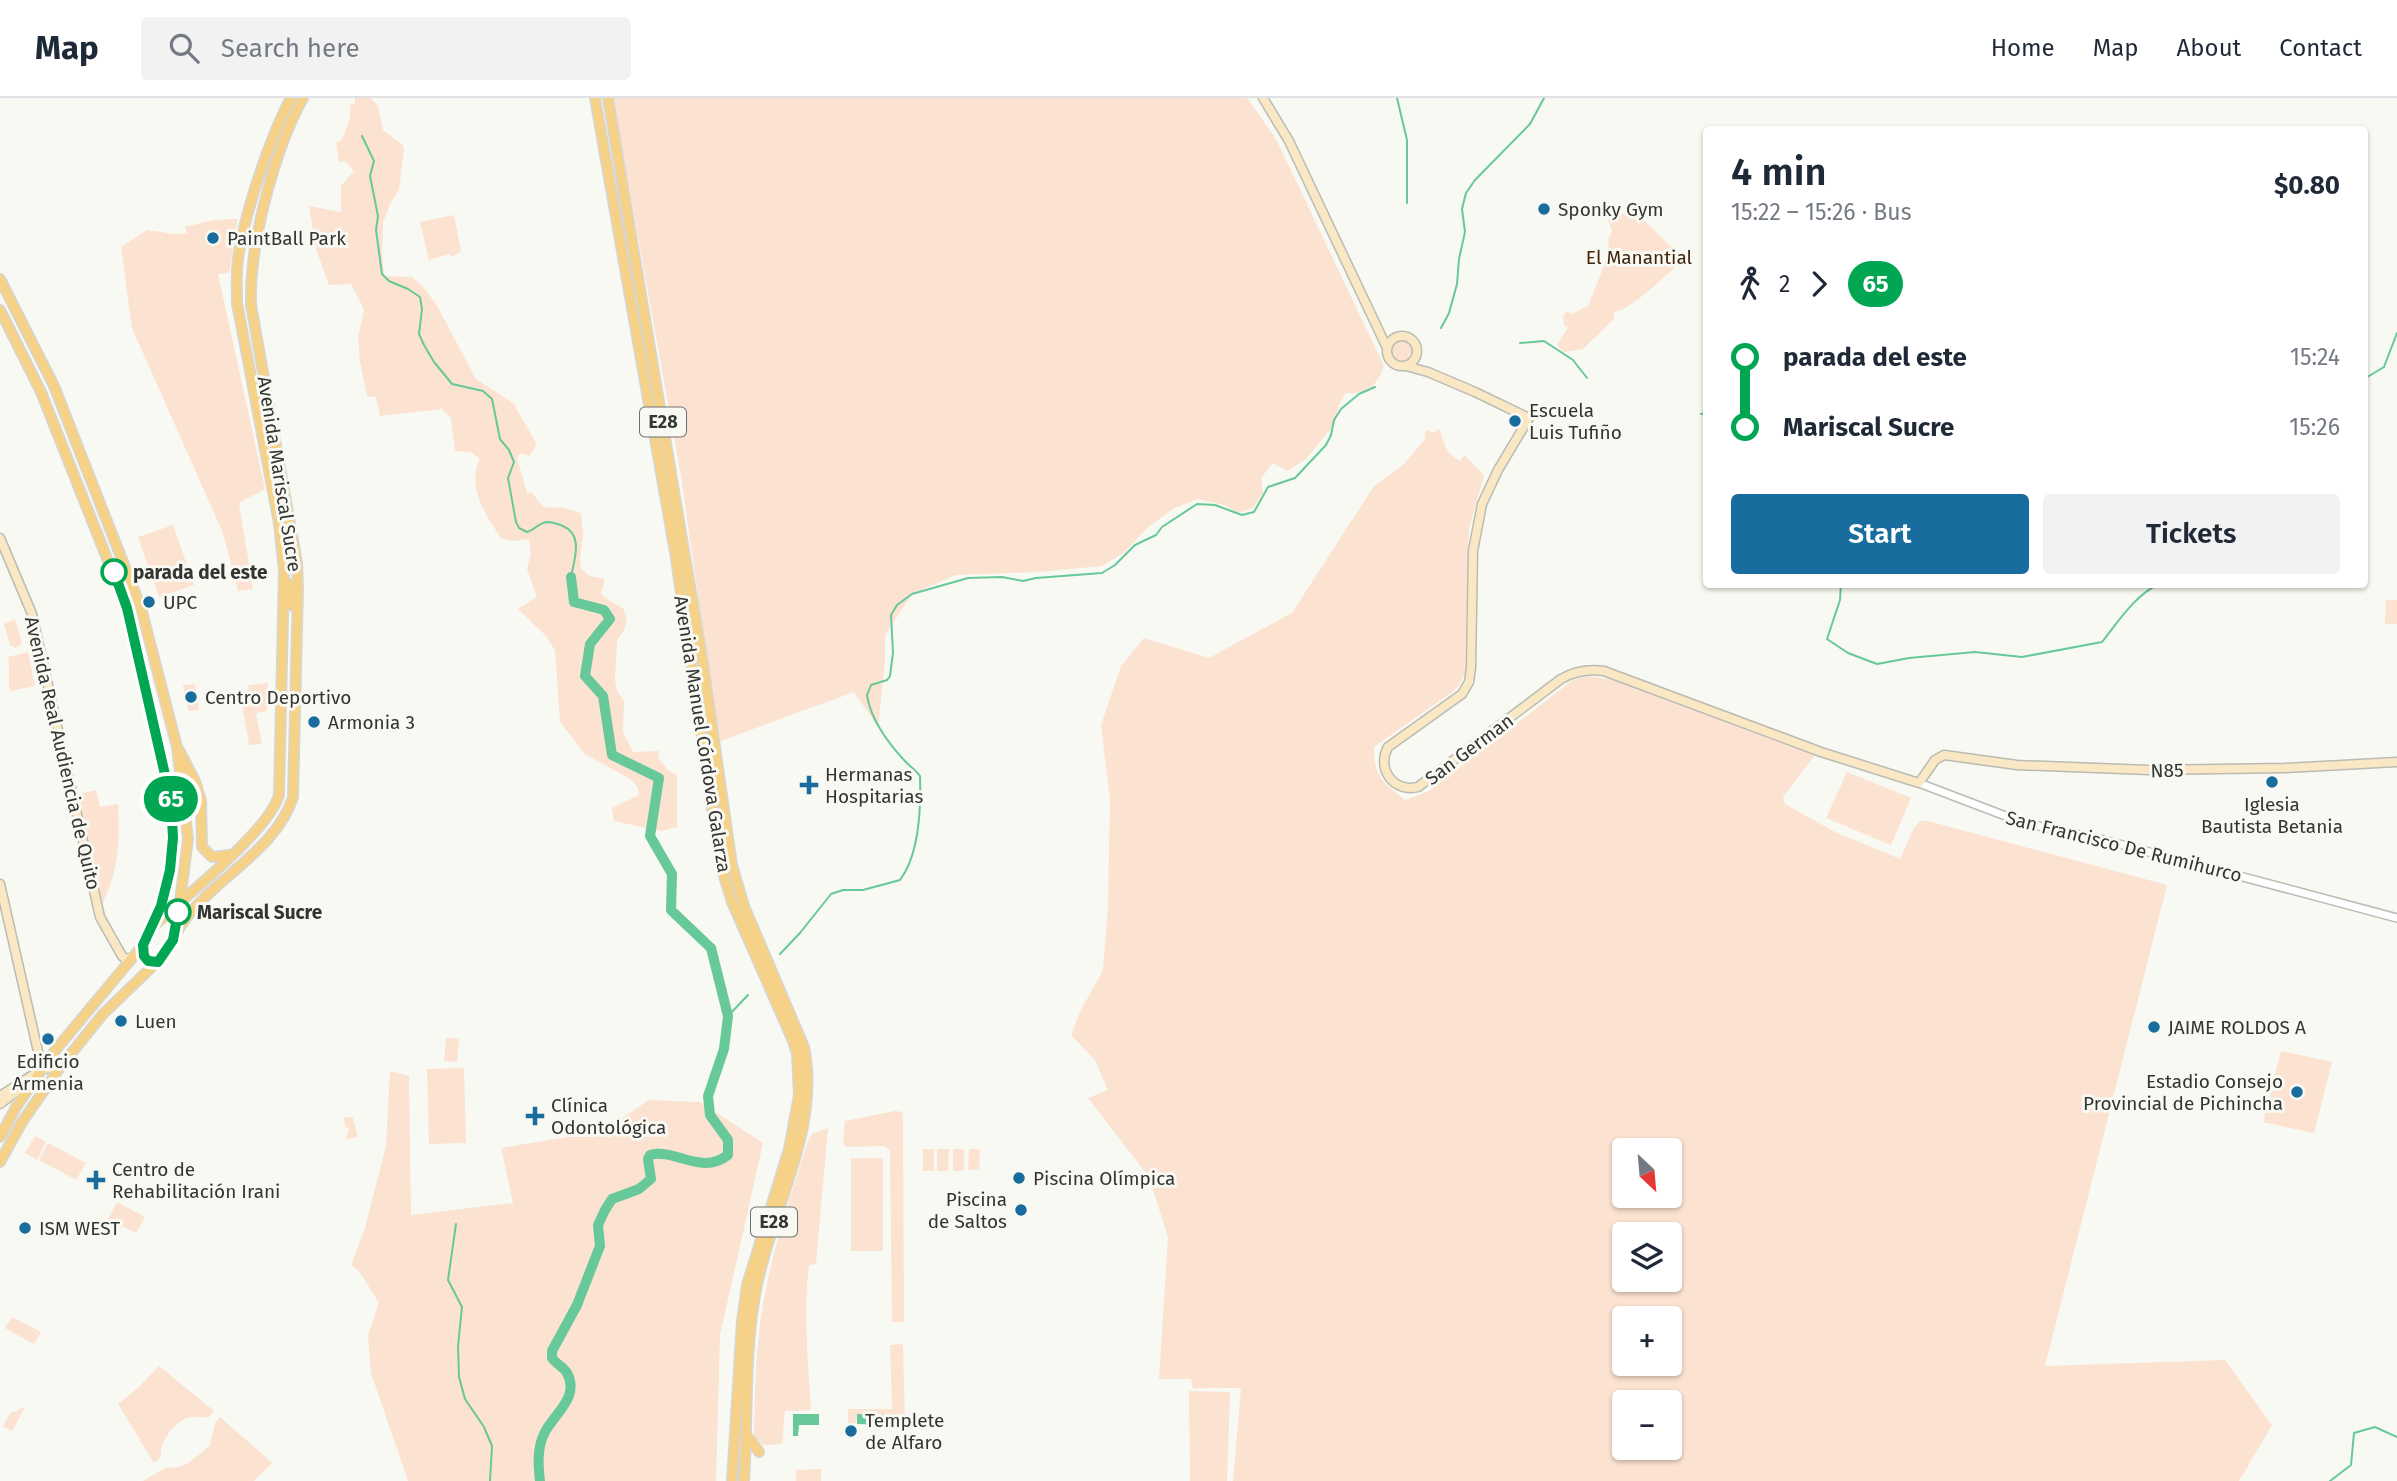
<!DOCTYPE html>
<meta charset="utf-8">
<style>
:root{--surface:#fff;--page:#f2f2f3;--text:#1f2937;--muted:#747a83;--line:#e0e1e3;--accent:#186d9e}
body{margin:0;font-family:"Fira Sans",sans-serif;background:var(--page);color:var(--text);height:100vh;display:flex;flex-direction:column;font-size:26px;white-space:nowrap}
*{box-sizing:border-box;margin:0}
p{font-size:23px;color:var(--muted)}
.icon{flex:none;width:38px;height:38px;fill:none;stroke:currentColor;stroke-width:2;stroke-linecap:round;stroke-linejoin:round}
.map{position:relative;flex:1;overflow:hidden}
.sheet{position:absolute;left:1703px;top:28px;width:665px;height:462px;display:flex;flex-direction:column;background:var(--surface);border-radius:7px;box-shadow:0 2px 5px #0004}
.sheet>*{flex:none}
.badge{padding:0 14px;border-radius:23px;font-size:24px;line-height:46px}
.needle{width:46px;rotate:154deg}
.tools{position:absolute;left:1612px;top:1040px;display:grid;gap:14px}
.tools a{display:grid;place-items:center;width:70px;height:70px;border-radius:7px;background:var(--surface);box-shadow:0 2px 5px #0004;font-size:35px}
.map>.badge{position:absolute;translate:-50% -50%;box-shadow:0 0 0 4px #fff}
.legs{display:flex;align-items:center;gap:10px;height:77px;padding:0 28px;font-size:23px}
.legs p{margin-inline-start:auto}
.headline{display:flex;align-items:center;justify-content:space-between;height:119px;padding:0 28px}
h1{font-size:38px;font-weight:600;line-height:52px}
.action{display:flex;gap:14px;margin-top:auto;padding:14px 28px}
.action a{flex:1;height:80px;border-radius:7px;background:var(--accent);color:#fff;font-size:28px;font-weight:600;line-height:80px;text-align:center}
.action a+a{background:var(--page);color:var(--text)}
ul{padding:0 28px;list-style:none}
li{display:flex;align-items:center;gap:24px;height:70px;font-size:26px}
li i{display:grid;place-items:center;width:10px;height:100%;margin:0 9px;background:currentColor}
li i::after{content:'';width:18px;height:18px;margin:-9px;border:5px solid;border-radius:50%;background:var(--surface)}
li p{margin-inline-start:auto}
li:first-child i{background:linear-gradient(#0000 50%,currentColor 0)}
li:last-child i{background:linear-gradient(currentColor 50%,#0000 0)}
header{display:flex;align-items:center;gap:42px;box-sizing:border-box;height:98px;padding:0 35px;background:var(--surface);border-bottom:2px solid var(--line)}
header strong{font-size:33px}
nav{display:flex;gap:38px;margin-inline-start:auto;font-size:24px}
.search{width:490px;height:63px;background:var(--page);display:flex;align-items:center;gap:18px;box-sizing:border-box;padding:0 24px;border-radius:7px;color:var(--muted);font-size:26px}
.map>svg:first-child{display:block}
.green{fill:#fce2d1;fill-rule:evenodd}
.water{fill:#67c899}
.lines{fill:none;stroke-linecap:round;stroke-linejoin:round}
.stream{stroke:#67c899;stroke-width:2}
.river{stroke:#67c899;stroke-width:10}
.tertiary-casing{stroke:#bbbbb5;stroke-width:10}
.secondary-casing{stroke:#bbbbb5;stroke-width:11}
.primary-casing{stroke:#d6d6d6;stroke-width:12}
.tertiary{stroke:#fff;stroke-width:7}
.secondary{stroke:#fae8c4;stroke-width:8}
.primary{stroke:#f6d288;stroke-width:9}
.line-1-casing{stroke:#fff;stroke-width:16}
.line-1{stroke:#00a651;stroke-width:10}
.poi-dot{fill:#186d9e;stroke:#f8f9f2;stroke-width:2.5}
.stop-1-dot{fill:#fff;stroke:#00a651;stroke-width:3.5}
.labels{text-anchor:middle;stroke-width:6;stroke-linejoin:round;paint-order:stroke}
.shield{fill:#f8f9f2;stroke:#6f6f6c;stroke-width:2}
.shield-label{font-size:18px;font-weight:bold;fill:#343432}
.poi-label{font-size:19px;fill:#343432;stroke:#f8f9f2;text-anchor:start}
.park-label{font-size:19px;fill:#43240d;stroke:#f8f9f2}
.street-label{font-size:19px;fill:#343432;stroke:#f8f9f2}
.stop-label{font-size:19px;font-weight:bold;fill:#343432;stroke:#f8f9f2;text-anchor:start}
</style>
<header>
<strong>Map</strong>
<div class="search"><svg class="icon" aria-label="search" viewBox="0 0 24 24"><circle cx="10" cy="10" r="6"/><path d="M15 15l6 6"/></svg>Search here</div>
<nav><a>Home</a><a>Map</a><a>About</a><a>Contact</a></nav>
</header>
<div class="map">
<svg width="2397" height="1383" viewBox="0 0 2397 1383">
<rect width="100%" height="100%" fill="#f8f9f2"/>
<path class="green" d="M355,0h16l7,8 5,24 19,14 2,5 -5,41 -9,14 -7,19 -1,29 2,24 28,1 13,12 11,15 40,75 37,24 23,40 -2,7 -5,6 -8,-3 -4,5 10,35 5,-1c13,21 12,14 32,16 6,1 12,4 17,5l2,22 -3,24 1,9 8,8 16,3 -4,15 12,9 10,5 4,12 -3,10 -7,11 -2,39 2,11 7,10 -1,31 10,20 26,-1 -1,7 11,13 8,4v52l-16,4 -47,-10 -2,-13 27,-13 -1,-7 -6,-8 -47,-26 -25,-32 -5,-72 -11,-16 -26,-25 19,-12 -10,-28 4,-15 -2,-15 -16,2 -12,-3c-15,-22 -35,-52 -21,-79l-9,-7 -16,-1 -4,-33 -9,-9 -62,7 -4,-19 -9,-1 -7,-34 -2,-24 6,-29 -13,-25 -22,1 -13,-36 -7,-43 32,6v-26l13,-15 -9,-10 -6,1 -3,-19 5,-2c5,-11 11,-24 9,-36l5,-1z
M613,0h634l29,41 108,227c-7,20 -17,29 -39,27l-7,14 -3,17 -30,36 -18,11 -14,-8 -12,15 2,15 -10,15 -16,5 -12,-8 -27,-6 -24,9 -28,21 -21,23 -23,14 -63,6 -83,3 -44,19 -27,41v25l-7,67 -24,-35 -136,50 -37,-266z
M1634,112l49,49c-13,13 -53,52 -69,53v7l-31,30 -20,3 -6,-7 11,-17 -4,-3 -1,-9 4,-4 5,2 16,-8 19,-48 2,-14 -2,-3 5,-10 -4,-12z
M454,117l7,36 -9,6 -2,-3 -21,6 -9,-38z
M238,121l-9,54 -11,1 47,215 -26,14 14,86 -15,2 -15,-58 -91,-205 -11,-81 26,-17 28,4 12,-1 -2,-6 29,-7z
M1390 252a11 11 0 1 1 22 0a11 11 0 1 1-22 0Z
M1440,331c3,14 7,26 20,32l5,-6 19,21 -15,52 -4,144 -6,14 -8,7 -77,54c0,31 8,34 31,53l24,-9 144,-111 15,-4 26,4 201,75 -32,42 2,7 48,27 67,28 14,-31 6,-7h8l239,64 -122,481 180,-6 47,65 -33,56h-1006l8,-93h-48l-2,-9h-32l9,-142 -19,-60 -61,-79 20,-8 -13,-30 -24,-25 10,-25 22,-40 5,-63 2,-107 -9,-75 20,-59 23,-28 65,20 83,-45 82,-127 30,-22 21,-25 1,-9 7,3zM1624,1052h46v45h-46zM1624,1136h46v45h-46zM1624,1220h46v45h-46zM1624,1304h46v45h-46z
M173,427l21,60 -35,12 -21,-60z
M2386,502h11v24h-12z
M15,521l7,24 -6,5 -6,-3 -6,-21z
M28,554l7,34 -25,5c-3,-12 1,-22 -2,-34z
M268,585l-1,28 -11,2 6,31 -13,1 -9,-54 9,-1 -1,-5z
M195,586l4,26 -11,1 -5,-26z
M1847,674l64,26 -20,47 -65,-27z
M96,692l4,17 18,-3c2,35 1,67 -16,100l-24,-110z
M446,940l13,1 -2,23 -13,-1z
M2281,953l51,11 -18,71 -51,-11z
M464,970l2,75 -37,1 -2,-75z
M390,973l19,5 2,139 102,-12 -12,-55 67,-11h26l55,-37 51,2 63,41 -43,192 -4,146h-308l-37,-108 -3,-38 11,-32 -20,-32 -8,-6 14,-37 21,-82z
M895,1013l7,1 1,7 1,203h-12l-2,-172 -5,-4 -39,1 -3,-4 2,-22z
M344,1019l9,1 5,19 -12,2 3,-11 -4,-1z
M828,1030l-12,136 -7,1c-6,49 -1,96 2,145l-26,1 -3,33 -18,1 -9,-6 -1,-6c1,-36 1,-72 6,-108 8,-63 29,-123 48,-184l4,-7z
M35,1038l11,6 -9,18 -12,-7z
M48,1045l38,20 -10,17 -37,-20z
M923,1051h11v22h-11z
M937,1051h12l-1,22h-11z
M953,1051h11v22h-11z
M969,1051h11l-1,21h-11z
M851,1060h32v93h-32z
M117,1104l28,15 -9,16 -28,-14z
M12,1219l29,15 -7,12 -29,-16z
M903,1246l2,80h-8v-9l-40,-1 -1,10 -8,3v-18h44l-2,-64z
M159,1268l55,45 -6,6c-6,1 -12,-1 -18,0 -15,3 -31,25 -29,40l-7,6 -36,-59 20,-16z
M1189,1293l41,1 -3,89h-37z
M23,1309l2,1 -13,23 -9,-5 9,-15 3,1z
M220,1319l52,46 -18,18h-111l24,-14 8,1 12,-4 13,-10 10,-9 5,-22z
M821,1371v12h-25v-11z"/>
<path class="water" d="M793,1316h26v11h-20l-1,11h-5z
M857,1316l39,1v10l-39,-1z"/>
<g class="lines">
<path class="stream" d="M1397,0l10,42v63
M362,38l12,25 -4,15 8,40 -2,14 6,44 7,7 19,8 12,8 2,12 -3,25 5,11 10,17 18,22 31,7 9,8 8,40 9,11 5,12 -6,16 8,44 3,6 8,4c7,-2 12,-9 20,-10 6,0 11,2 16,4 21,9 11,34 8,51
M1441,230l8,-15 8,-29 2,-25 6,-27 -3,-23 4,-16 9,-13 55,-56 14,-26
M1520,245l24,-2 29,19 14,18
M2364,281l20,-12 13,-34
M1701,316l5,-1
M1841,486l-1,16 -13,39 21,14 29,11 32,-6 66,-6 47,5 80,-15c16,-20 33,-47 57,-58
M780,856l20,-21 31,-39 12,-4h20l37,-10c19,-25 21,-73 20,-104 -4,-6 -11,-10 -16,-16 -16,-17 -34,-42 -37,-65l4,-10 16,-5 3,-4 3,-23 -2,-38 6,-10 15,-11 56,-16 34,-1 21,4 13,-3 66,-5 13,-8 20,-20 21,-10 6,-8 35,-23 18,1 27,10 12,-3 14,-25 27,-9 31,-33 5,-10 3,-15 7,-11 18,-15 16,-7
M728,918l20,-21
M456,1126l-8,56 14,27 -4,39 1,31 6,22 19,28 8,19 -2,35
M2330,1383l21,-16 3,-32 21,-6 22,10"/>
<path class="river" d="M540,1383c-2,-17 -3,-34 5,-49 10,-19 35,-35 22,-59 -3,-6 -11,-9 -15,-15v-7l25,-46 23,-59 -2,-21 7,-15 7,-11 27,-10 12,-10 -3,-20 2,-4c25,-7 51,21 78,0v-15l-18,-25 -2,-19 16,-47 4,-33 -17,-68 -40,-38 1,-36 -22,-38 9,-58 -47,-23 -9,-59 -18,-20 5,-32 20,-25 -6,-9 -30,-8 -3,-25"/>
<defs>
<path id="tertiary" d="M1919,685l105,40 80,17 293,78"/>
<path id="secondary" d="M1263,0l26,43 98,207
M1387 253a15 15 0 1 1 30 0a15 15 0 1 1-30 0Z
M1406,268l22,6 47,20 54,26 -31,52 -16,34 -9,47 -2,117 -2,14 -7,12 -74,53c-12,22 6,46 30,40l143,-108c14,-8 27,-10 43,-8l217,81 98,31 16,-23 9,-5 73,10 132,5 136,-2 112,-6
M0,440l32,76 68,303 22,39 4,3 7,-2
M0,786l42,185
M0,998l42,-27 17,-1
M0,1006l32,-25"/>
<path id="primary" d="M595,0l80,454 45,311 12,39 61,139 4,13 2,41 -10,54 -42,136 -5,36 -10,160
M608,0l95,566 29,201 12,41 60,141c17,83 -33,162 -48,243 -12,62 -8,128 -12,191
M0,181l54,107 87,222 36,139 11,92 -8,62 -8,39 -15,22 -54,52 -42,52 -39,56 -22,40
M0,212l41,82 86,217 38,160 6,32 2,37 -3,32 -9,37 -18,38 -90,108 -37,54 -16,30
M289,486l1,20 3,2 5,-1
M179,652l16,31 6,20 1,46 10,10 17,-2
M155,827c30,-29 114,-94 124,-130l5,-224 -5,-48 -42,-220c0,-15 -1,-30 1,-44 6,-44 32,-122 53,-161
M177,834c29,-51 98,-78 116,-135l5,-210 -1,-24 -46,-258c-2,-59 23,-155 52,-207
M143,847l2,14 5,3h7
M748,1339l11,15"/>
</defs>
<use href="#tertiary" class="tertiary-casing"/>
<use href="#secondary" class="secondary-casing"/>
<use href="#primary" class="primary-casing"/>
<use href="#tertiary" class="tertiary"/>
<use href="#secondary" class="secondary"/>
<use href="#primary" class="primary"/>
</g>
<g class="lines">
<defs>
<path id="line-1" d="M114,474l13,36 44,193 2,37 -3,32 -9,36 -18,39 1,11 4,5 10,1 15,-22 5,-28"/>
</defs>
<use href="#line-1" class="line-1-casing"/>
<use href="#line-1" class="line-1"/>
</g>
<g class="poi-dot">
<circle cx="1544" cy="111" r="7"/>
<circle cx="213" cy="140" r="7"/>
<circle cx="1515" cy="323" r="7"/>
<circle cx="149" cy="504" r="7"/>
<circle cx="191" cy="599" r="7"/>
<circle cx="314" cy="624" r="7"/>
<circle cx="2272" cy="684" r="7"/>
<path d="M805.5 676.5h7v7h7v7h-7v7h-7v-7h-7v-7h7z"/>
<circle cx="121" cy="923" r="7"/>
<circle cx="2154" cy="929" r="7"/>
<circle cx="48" cy="941" r="7"/>
<circle cx="2297" cy="994" r="7"/>
<path d="M531.5 1007.5h7v7h7v7h-7v7h-7v-7h-7v-7h7z"/>
<circle cx="1019" cy="1080" r="7"/>
<path d="M92.5 1071.5h7v7h7v7h-7v7h-7v-7h-7v-7h7z"/>
<circle cx="1021" cy="1112" r="7"/>
<circle cx="25" cy="1130" r="7"/>
<circle cx="851" cy="1333" r="7"/>
</g>
<g class="stop-1-dot">
<circle cx="114" cy="474" r="12"/>
<circle cx="178" cy="814" r="12"/>
</g>
<g class="labels">
<g class="shield">
<rect x="640" y="309.5" width="46" height="29" rx="5"/>
<rect x="751" y="1109.5" width="46" height="29" rx="5"/>
</g>
<g class="shield-label">
<text x="663" y="330">E28</text>
<text x="774" y="1130">E28</text>
</g>
<g class="poi-label">
<text x="1558" y="118">Sponky Gym</text>
<text x="227" y="147">PaintBall Park</text>
<text x="1529" y="319">Escuela<tspan x="1529" dy="22">Luis Tufiño</tspan></text>
<text x="163" y="511">UPC</text>
<text x="205" y="606">Centro Deportivo</text>
<text x="328" y="631">Armonia 3</text>
<text x="825" y="683">Hermanas<tspan x="825" dy="22">Hospitarias</tspan></text>
<text x="2272" y="713" text-anchor="middle">Iglesia<tspan x="2272" dy="22">Bautista Betania</tspan></text>
<text x="135" y="930">Luen</text>
<text x="2168" y="936">JAIME ROLDOS A</text>
<text x="48" y="970" text-anchor="middle">Edificio<tspan x="48" dy="22">Armenia</tspan></text>
<text x="2283" y="990" text-anchor="end">Estadio Consejo<tspan x="2283" dy="22">Provincial de Pichincha</tspan></text>
<text x="551" y="1014">Clínica<tspan x="551" dy="22">Odontológica</tspan></text>
<text x="112" y="1078">Centro de<tspan x="112" dy="22">Rehabilitación Irani</tspan></text>
<text x="1033" y="1087">Piscina Olímpica</text>
<text x="1007" y="1108" text-anchor="end">Piscina<tspan x="1007" dy="22">de Saltos</tspan></text>
<text x="39" y="1137">ISM WEST</text>
<text x="865" y="1329">Templete<tspan x="865" dy="22">de Alfaro</tspan></text>
</g>
<g class="park-label">
<text x="1639" y="166">El Manantial</text>
</g>
<g class="street-label">
<text transform="translate(280 376) rotate(81)" y="7">Avenida Mariscal Sucre</text>
<text transform="translate(703 636) rotate(81)" y="7">Avenida Manuel Córdova Galarza</text>
<text transform="translate(1469 651) rotate(-37)" y="7">San German</text>
<text transform="translate(63 655) rotate(77)" y="7">Avenida Real Audiencia de Quito</text>
<text transform="translate(2167 672) rotate(-2)" y="7">N85</text>
<text transform="translate(2124 748) rotate(14)" y="7">San Francisco De Rumihurco</text>
</g>
<g class="stop-label">
<text x="133" y="481">parada del este</text>
<text x="197" y="821">Mariscal Sucre</text>
</g>
</g>
</svg>
<div class="tools">
<a><svg class="needle" viewBox="-14 -14 28 28"><path d="M0-13l5 13h-10z" fill="#e53935"/><path d="M0 13l5-13h-10z" fill="#747a83"/></svg></a>
<a><svg class="icon" aria-label="layers" viewBox="0 0 24 24"><path d="M12 4l9 5-9 5-9-5zM3 14l9 5 9-5"/></svg></a>
<a>+</a>
<a>−</a>
</div>
<b class="badge" style="left:171px;top:701px;background:#00a651;color:#fff">65</b>
<section class="sheet">
<div class="headline"><div><h1>4 min</h1><p>15:22 – 15:26 · Bus</p></div><b>$0.80</b></div>
<div class="legs"><svg class="icon" aria-label="walk" viewBox="0 0 24 24"><circle cx="13" cy="4" r="2"/><path d="M13 8l-2 6 4 7M11 14l-3 7M7 12l3-4h3l4 4"/></svg>2<svg class="icon" aria-label="forward" viewBox="0 0 24 24"><path d="M9 5l7 7-7 7"/></svg><b class="badge" style="background:#00a651;color:#fff">65</b></div>
<ul>
<li><i style="color:#00a651"></i><b>parada del este</b><p>15:24</p></li>
<li><i style="color:#00a651"></i><b>Mariscal Sucre</b><p>15:26</p></li>
</ul>
<div class="action"><a>Start</a><a>Tickets</a></div>
</section>
</div>
